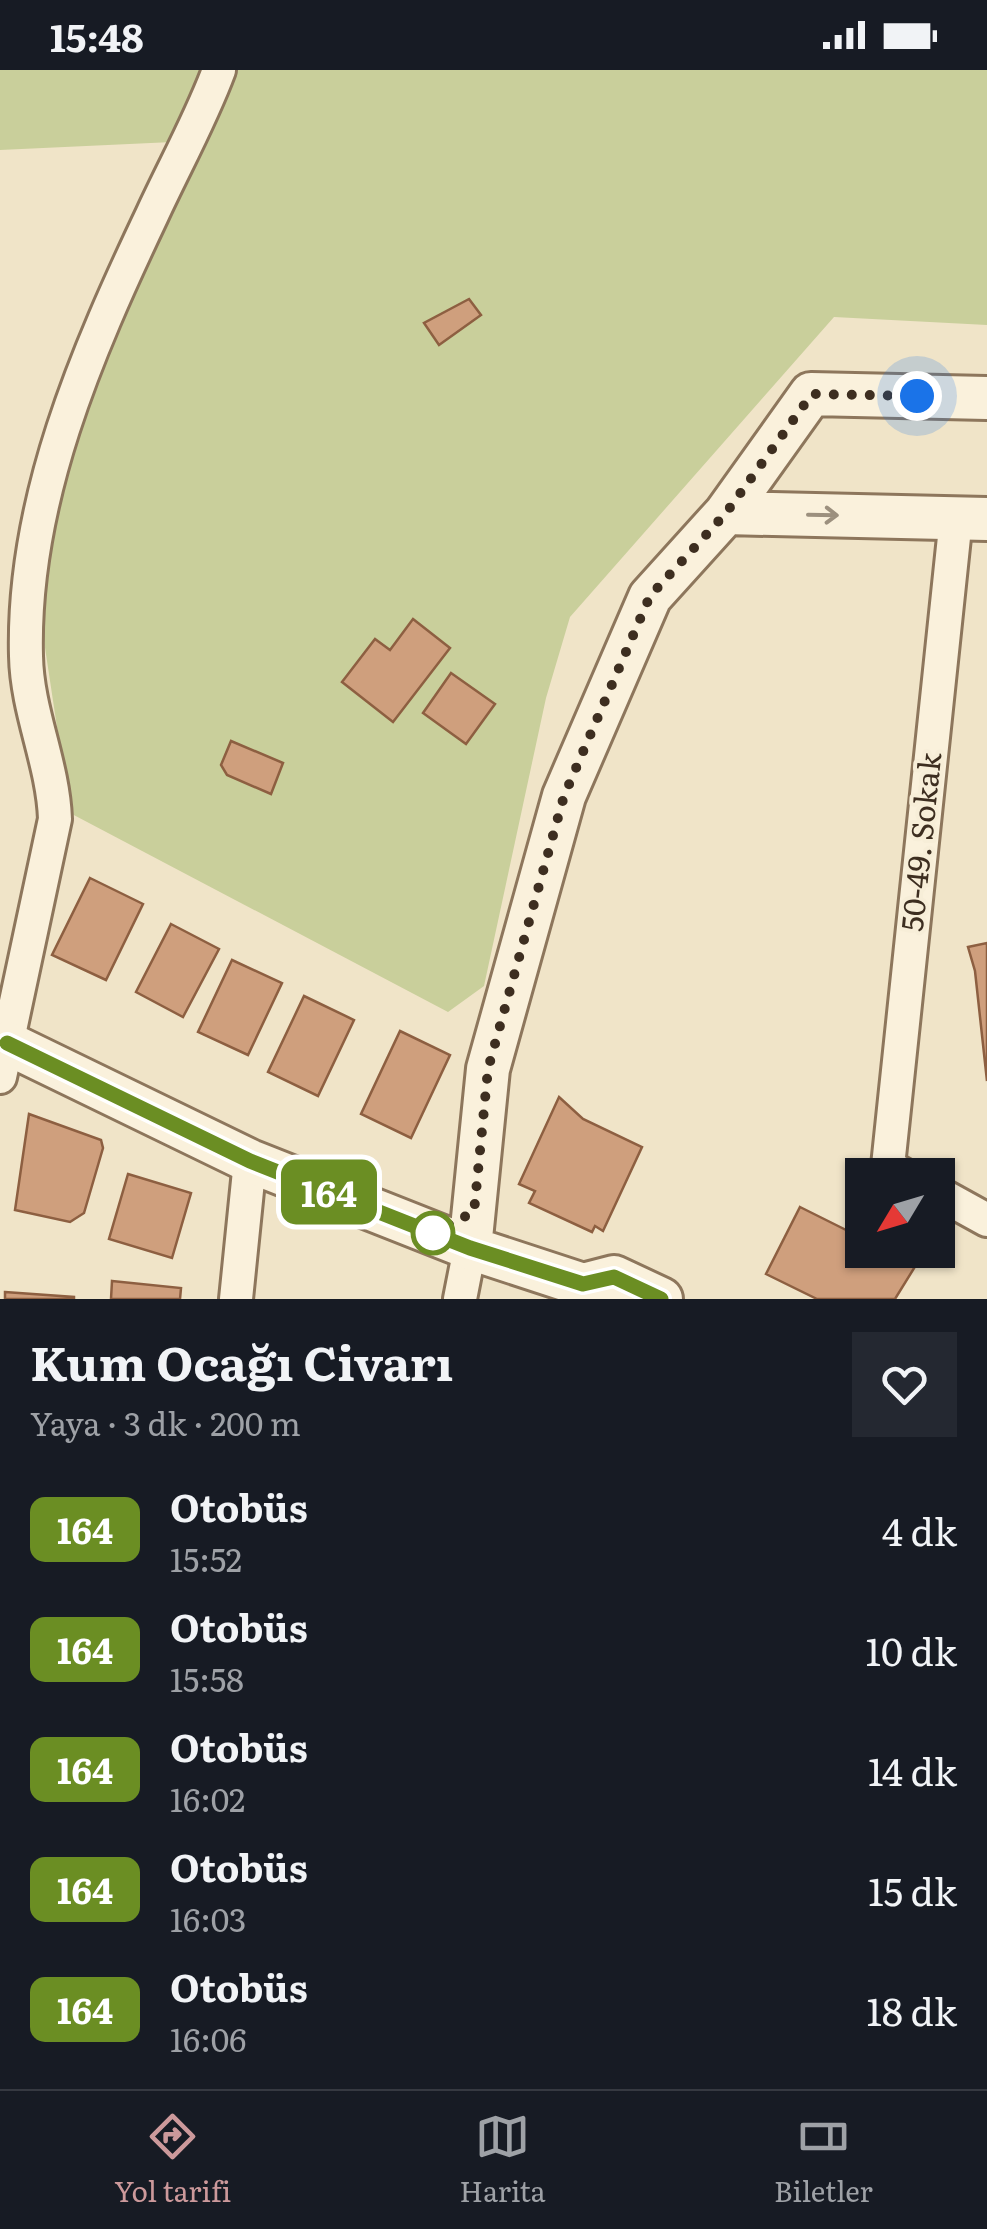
<!DOCTYPE html>
<html lang="tr">
<meta charset="utf-8">
<style>
:root{--surface:#171b24;--page:#242831;--text:#f1f3f6;--muted:#9ea1a6;--line:#363941;--accent:#cc999b}
body{margin:0;font-family:Literata,serif;background:var(--page);color:var(--text);height:100vh;display:flex;flex-direction:column;font-size:38px;white-space:nowrap}
*{box-sizing:border-box;margin:0}
p{font-size:32px;color:var(--muted)}
.icon{flex:none;width:55px;height:55px;fill:none;stroke:currentColor;stroke-width:2;stroke-linecap:round;stroke-linejoin:round}
.map{position:relative;height:1229px;overflow:hidden}
.sheet{display:flex;flex-direction:column;background:var(--surface);flex:1}
.sheet>*{flex:none}
.badge{padding:0 20px;border-radius:15px;font-size:35px;line-height:65px}
.needle{width:65px;rotate:232deg}
.tools{position:absolute;left:845px;top:1088px;display:grid;gap:20px}
.tools a{display:grid;place-items:center;width:110px;height:110px;border-radius:0px;background:var(--surface);box-shadow:0 2px 8px #0004;font-size:50px}
.you{position:absolute;width:50px;height:50px;margin:-25px;border:8px solid #fff;border-radius:50%;background:#1a73e8;box-shadow:0 0 0 15px #1a73e833}
.map>.badge{position:absolute;translate:-50% -50%;box-shadow:0 0 0 5px #fff}
.round{display:grid;place-items:center;flex:none;width:105px;height:105px;border-radius:0px;background:var(--page)}
.summary{display:flex;align-items:center;justify-content:space-between;height:170px;padding:0 30px}
h1{font-size:48px;font-weight:700;line-height:75px}
ul{padding:0;list-style:none}
li{display:flex;align-items:center;gap:30px;height:120px;padding:0 30px}
li div{flex:1}
li b{display:block;font-size:38px}
li em{font-style:normal}
li .badge{min-width:110px;font-weight:700;text-align:center}
.status{display:flex;justify-content:space-between;align-items:center;height:70px;padding:0 50px;background:var(--surface);direction:ltr}
.status svg{height:28px;fill:currentColor}
.tabs{display:flex;justify-content:space-around;align-items:center;height:140px;border-top:2px solid var(--line);background:var(--surface);font-size:28px;color:var(--muted)}
.tabs a{display:grid;justify-items:center;gap:5px}
.tabs .active{color:var(--accent)}
.map>svg:first-child{display:block}
.green{fill:#c9cf9b}
.building{fill:#cf9f7d;stroke:#8d5f41;stroke-width:2.5}
.lines{fill:none;stroke-linecap:round;stroke-linejoin:round}
.minor-casing{stroke:#8d765c;stroke-width:38}
.tertiary-casing{stroke:#8d765c;stroke-width:48}
.minor{stroke:#faf1dc;stroke-width:32}
.tertiary{stroke:#faf1dc;stroke-width:42}
.oneway{stroke:#9c907e}
.line-casing{stroke:#fff;stroke-width:22}
.line{stroke:#6b8e23;stroke-width:15}
.walk{stroke:#3d2e20;stroke-width:10;stroke-dasharray:0 18}
.stop-dot{fill:#fff;stroke:#6b8e23;stroke-width:5}
.labels{text-anchor:middle;stroke-width:8;stroke-linejoin:round;paint-order:stroke}
.street-label{font-size:30px;fill:#3d2e20;stroke:#f7eed8}
</style>
<div class="status"><b>15:48</b><svg viewBox="0 0 49 12"><path d="M0 12V9h3v3zM5 12V6h3v6zM10 12V3h3v9zM15 12V0h3v12zM26 1h20v11H26zM47 4h2v5h-2z"/></svg></div>
<div class="map">
<svg width="987" height="1229" viewBox="0 0 987 1229">
<rect width="100%" height="100%" fill="#f0e4c8"/>
<path class="green" d="M0,0h987v255l-153,-8 -264,300 -24,81 -62,288 -36,26 -378,-199 -31,-205 16,-128 139,-339 -194,9z"/>
<path class="building" d="M469,229l12,16 -42,30 -15,-22z
M413,549l37,29 -57,74 -51,-40 33,-43 15,11z
M451,603l44,31 -29,40 -43,-31z
M231,671l52,22 -12,31 -44,-19 -6,-10z
M90,808l53,26 -37,76 -54,-25z
M171,854l48,25 -36,68 -47,-25z
M987,873v138l-12,-110 -7,-24z
M232,890l50,23 -34,72 -50,-23z
M304,926l50,24 -36,76 -50,-24z
M400,961l50,24 -39,83 -50,-24z
M559,1027l24,22 59,28 -39,84 -8,-5 -3,6 -63,-29 6,-12 -16,-7z
M29,1044l72,26 2,8 -19,65 -14,9 -55,-12z
M128,1104l63,19 -19,65 -63,-19z
M800,1137l62,31v12h24l30,15 -21,34h-78l-51,-25z
M112,1211l69,7 -1,11h-69z
M5,1222l69,5v2h-69z"/>
<g class="lines">
<defs>
<path id="minor" d="M0,1007l55,-258c-2,-56 -28,-107 -29,-163 -4,-155 61,-304 126,-441 22,-48 49,-96 67,-145
M904,1105l-16,-9 68,-648
M938,1123l49,27
M236,1229l14,-138
M460,1229l10,-51"/>
<path id="tertiary" d="M726,443l261,6
M7,973l243,118 220,87 113,37 31,-8 47,22
M470,1178l18,-179 76,-273 86,-199 76,-84 85,-119 176,4"/>
</defs>
<use href="#minor" class="minor-casing"/>
<use href="#tertiary" class="tertiary-casing"/>
<use href="#minor" class="minor"/>
<use href="#tertiary" class="tertiary"/>
</g>
<defs><path id="oneway-shaft" d="M-6 0H5M1.5-3L5.5 0L1.5 3" fill="none" stroke-width="1.6" stroke-linecap="round" stroke-linejoin="round" transform="scale(2.5)"/></defs>
<use class="oneway" href="#oneway-shaft" transform="translate(823 445) rotate(1)"/>
<g class="lines">
<defs>
<path id="line" d="M7,973l243,118 220,87 113,36 31,-7 47,22"/>
</defs>
<use href="#line" class="line-casing"/>
<use href="#line" class="line"/>
<path class="walk" d="M433,1163l41,-21 14,-143 76,-273 86,-200 76,-83 86,-119 105,2"/>
</g>
<circle class="stop-dot" cx="433" cy="1163" r="20"/>
<g class="labels">
<g class="street-label">
<text transform="translate(922 772) rotate(-84)" y="10">50-49. Sokak</text>
</g>
</g>
</svg>
<div class="tools">
<a><svg class="needle" viewBox="-14 -14 28 28"><path d="M0-13l5 13h-10z" fill="#e53935"/><path d="M0 13l5-13h-10z" fill="#9ea1a6"/></svg></a>
</div>
<div class="you" style="left:917px;top:326px"></div>
<b class="badge" style="left:329px;top:1122px;background:#6b8e23;color:#fff">164</b>
</div>
<section class="sheet">
<div class="summary"><div><h1>Kum Ocağı Civarı</h1><p>Yaya · 3 dk · 200 m</p></div><a class="round"><svg class="icon" aria-label="heart" viewBox="0 0 24 24"><path d="M12 20l-8-8c-3-5 5-10 8-4 3-6 11-1 8 4z"/></svg></a></div>
<ul>
<li><span class="badge" style="background:#6b8e23;color:#fff">164</span><div><b>Otobüs</b><p>15:52</p></div><em>4 dk</em></li>
<li><span class="badge" style="background:#6b8e23;color:#fff">164</span><div><b>Otobüs</b><p>15:58</p></div><em>10 dk</em></li>
<li><span class="badge" style="background:#6b8e23;color:#fff">164</span><div><b>Otobüs</b><p>16:02</p></div><em>14 dk</em></li>
<li><span class="badge" style="background:#6b8e23;color:#fff">164</span><div><b>Otobüs</b><p>16:03</p></div><em>15 dk</em></li>
<li><span class="badge" style="background:#6b8e23;color:#fff">164</span><div><b>Otobüs</b><p>16:06</p></div><em>18 dk</em></li>
</ul>
</section>
<nav class="tabs">
<a class="active"><svg class="icon" aria-label="directions" viewBox="0 0 24 24"><path d="M12 3l9 9-9 9-9-9zM9 14v-3h6M13 9l2 2-2 2"/></svg>Yol tarifi</a>
<a><svg class="icon" aria-label="map" viewBox="0 0 24 24"><path d="M3 6l6-2 6 2 6-2v14l-6 2-6-2-6 2zM9 4v14M15 6v14"/></svg>Harita</a>
<a><svg class="icon" aria-label="tickets" viewBox="0 0 24 24"><path d="M3 7h18v10H3zM15 7v10"/></svg>Biletler</a>
</nav>
